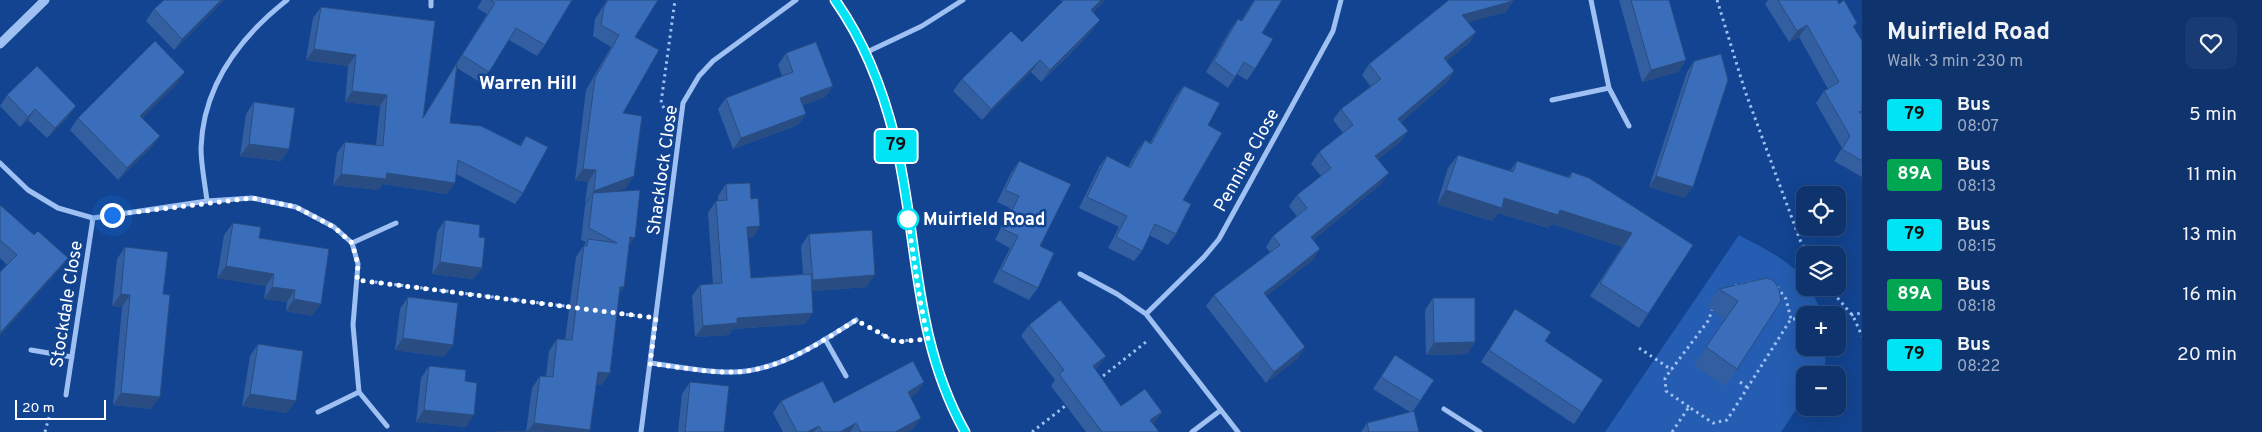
<!DOCTYPE html>
<meta charset="utf-8">
<style>
:root{--surface:#0e336d;--page:#173b72;--text:#f1f3f6;--muted:#9baac2;--line:#2e4e80}
body{margin:0;font-family:Overpass,sans-serif;background:var(--page);color:var(--text);height:100vh;display:flex;flex-direction:column;font-size:19px;white-space:nowrap}
*{box-sizing:border-box;margin:0}
p{font-size:16px;color:var(--muted)}
.icon{flex:none;width:28px;height:28px;fill:none;stroke:currentColor;stroke-width:2;stroke-linecap:round;stroke-linejoin:round}
.map{position:relative;flex:1;overflow:hidden}
.sheet{display:flex;flex-direction:column;background:var(--surface);width:400px}
.sheet>*{flex:none}
.badge{padding:0 10px;border-radius:4px;font-size:18px;line-height:32px}
.tools{position:absolute;left:1796px;top:186px;display:grid;gap:10px}
.tools a{display:grid;place-items:center;width:50px;height:50px;border-radius:10px;background:var(--surface);box-shadow:0 5px 20px #0002,0 0 0 1px var(--line);font-size:25px}
.scale{position:absolute;left:15px;bottom:12px;width:91px;box-sizing:border-box;padding-left:5px;border:2px solid #fff;border-top:0;font-size:14px;line-height:18px;white-space:nowrap;color:#fff;-webkit-text-stroke:4px #124491;paint-order:stroke}
.you{position:absolute;width:25px;height:25px;margin:-12px;border:4px solid #fff;border-radius:50%;background:#1a73e8;box-shadow:0 0 0 8px #1a73e833}
.map>.badge{position:absolute;translate:-50% -50%;box-shadow:0 0 0 2px #fff}
.round{display:grid;place-items:center;flex:none;width:52px;height:52px;border-radius:10px;background:var(--page)}
.summary{display:flex;align-items:center;justify-content:space-between;height:85px;padding:0 25px}
h1{font-size:24px;font-weight:700;line-height:38px}
ul{padding:0;list-style:none}
li{display:flex;align-items:center;gap:15px;height:60px;padding:0 25px}
li div{flex:1}
li b{display:block;font-size:19px}
li em{font-style:normal}
li .badge{min-width:55px;font-weight:700;text-align:center}
main{display:flex;flex:1;min-height:0}
.map>svg:first-child{display:block}
.green{fill:#245db1}
.lines{fill:none;stroke-linecap:round;stroke-linejoin:round}
.path{stroke:#9fc0f2;stroke-width:3;stroke-dasharray:2.5 4;stroke-linecap:butt}
.minor{stroke:#9fc0f2;stroke-width:5}
.tertiary{stroke:#9fc0f2;stroke-width:9}
.wall{fill:#335fa0}
.shaded-wall{fill:#294d82}
.building{fill:#3b6eba;stroke:#294d82}
.line-casing{stroke:#fff;stroke-width:11}
.line{stroke:#00e4f5;stroke-width:8}
.walk{stroke:#fff;stroke-width:5;stroke-dasharray:0 9}
.stop-dot{fill:#fff;stroke:#00e4f5;stroke-width:2.5}
.labels{text-anchor:middle;stroke-width:5;stroke-linejoin:round;paint-order:stroke}
.street-label{font-size:18px;fill:#fff;stroke:#124491}
.stop-label{font-size:18px;font-weight:bold;fill:#fff;stroke:#124491;text-anchor:start}
.neighbourhood-label{font-size:19px;font-weight:bold;fill:#fff;stroke:#124491}
</style>
<main>
<div class="map">
<svg width="1862" height="432" viewBox="0 0 1862 432">
<rect width="100%" height="100%" fill="#124491"/>
<path class="green" d="M1739,235c17,10 66,31 66,53h5l13,27h-18v33h21l-1,17 -6,10h-14v21l-24,36h-176z"/>
<g class="lines">
<path class="path" d="M1717,0l28,91 55,149 8,15
M664,108l-3,-5 14,-103
M375,282l197,25
M1735,286l25,-5
M1777,287l9,12 5,20
M1829,288l24,28 9,20
M613,313l26,3
M1838,317l24,-4
M870,328l26,14 14,-2
M1639,348l33,22
M1098,380l48,-38
M1740,382l8,6
M1689,407l-23,-16 -1,-13 43,-57 5,-13
M45,432l7,-26
M1032,432l37,-29
M1672,432l17,-25 24,16 14,-3 64,-101h14"/>
<path class="minor" d="M1591,0l18,88 20,38
M431,6v-6
M865,53l57,-27 41,-26
M1552,100l57,-12
M0,163l28,27 30,18 35,10 114,-17 45,-3 44,9 38,20 18,16 6,21 -5,61 6,67
M207,201c-2,-17 -6,-36 -6,-53 2,-62 39,-111 86,-148
M352,243l44,-20
M1080,274l37,20 29,20 92,118
M1146,314l58,-57 15,-18 114,-208 8,-31
M825,339l21,37
M31,350l41,7
M650,363c27,3 56,10 84,9 44,-1 86,-29 122,-52
M66,395l27,-177
M1444,409l36,23
M318,412l41,-20 28,34
M641,432l42,-329 16,-27 14,-15 83,-61
M1192,432l29,-22"/>
<path class="tertiary" d="M835,0c29,41 48,90 60,139 24,101 17,197 70,293
M0,44l45,-44"/>
</g>
<path class="wall" d="M224,0l-50,50 -28,-29 8,-12z
M482,0h90l-27,45 -8,11 -28,-16 -28,43 -24,-15 -7,55 70,22 6,-9 -3,57 -8,11 -59,-30 -9,20 -64,-10 -5,6 -45,-5 4,-32 8,-11 31,3 4,-39 -35,-4 3,-36 -42,-6 7,-42 8,-11 103,109 63,-102 -10,-6z
M607,0h51l-23,37 -12,76 3,75 -10,3 13,55 -5,41 -5,7 -17,91 -6,-1 -6,46 -64,1 6,-43 8,-12h6l3,-25 8,-12 8,1 11,-83 10,-15 -5,-2 4,-35 2,-3 -2,1 3,-21 -13,-2 11,-90 25,-43 -18,-11 2,-17z
M1061,0h44l-12,12 -1,19 -25,26 -26,25 -10,-10 -49,48 -29,-29 9,-12 60,-37 41,-40z
M1254,0h28l-20,33 -7,36 -8,11 -10,-6 -9,14 -22,-16 24,-42 8,-11 3,2z
M1619,0h50l17,60 -8,12 -36,10z
M1768,0h69l2,4 18,19 -3,4 8,14v136l-28,-16 8,-13 -26,-45 8,-12 4,-2 -29,-52 -10,5 -24,-38z
M1513,1l-7,11 -38,10 8,10 -7,11 -23,18 8,10 -7,11 -46,40 7,9 -8,11 -22,17 3,25 -68,56v20l-47,36 32,62 -32,25 -60,-77 8,-11 56,-43 -4,-5 7,-11 24,-19 -8,-11 8,-11 24,-19 -10,-12 8,-12 24,-19 -10,-13 8,-11 30,-22 -9,-12 7,-11z
M786,53l47,33 -8,11 -22,8 3,9 -8,11 -65,24 -15,-40 8,-11 56,-22 -4,-11z
M1694,61l-9,137 -36,-11 38,-115z
M177,84l-35,34 18,18 -9,12 -33,32 -48,-50 8,-12z
M1184,86l24,39 -25,75 -7,34 -8,11 -19,-10 -7,16 -8,10 -26,-13 11,-21 -40,-19 20,-41 8,-11 21,11 9,-16 8,-11 5,3 26,-47z
M7,95l62,21 -22,22 -19,-18 -8,7 -20,-21z
M254,102l35,47 -8,12 -41,-5 6,-42z
M1458,155l52,16 7,-10 51,16 4,-5 121,73 -54,83 -49,-32 32,-49 -70,-23 -4,4 -50,-15 -6,8 -55,-17 11,-36z
M1019,161l21,85 -2,42 -9,12 -36,-18 17,-34 -15,-8 15,-32 -13,-6 14,-29z
M726,184l25,15 9,27 -8,12h-4l3,40 52,-4 -2,-28 8,-12 58,53 -55,4 -7,33 -72,5 -4,6 -34,2 -3,-41 8,-11 13,-1 -5,-71 8,-12h2v-5z
M0,205l34,30 34,23 -8,11 -53,-4 -7,-7z
M445,220l37,48 -9,11 -41,-5 5,-42z
M233,223l26,15 53,78 -26,-5 1,-9 -23,-3 2,-13 -49,-8 7,-43z
M125,247l38,47 -12,115 -38,-4 9,-98 -10,-1 5,-47z
M1719,289h60l-42,80 -12,17 -31,-21 32,-46 -19,-12z
M408,297l36,60 -49,-7 5,-41z
M1433,298l42,44 -8,12 -41,1 -1,-45z
M1515,309l30,32 37,71 -8,12 -93,-62z
M1029,325l77,31 -8,11 -3,2 26,37 41,6 -9,12 6,8h-73l-35,-46 4,-6 -34,-44z
M258,344l29,69 -45,-7 8,-50z
M1395,355l25,46 -7,10 6,21h-58l6,-9 43,-11 -37,-23z
M429,366l36,15 1,46 -50,-5 5,-44z
M690,382l34,50h-46l4,-38z
M924,382l-8,12 -6,3 3,32 -5,3h-125l-10,-19 8,-12 53,2z"/>
<path class="shaded-wall" d="M221,0h3l-50,50 8,-11z
M1101,0h4l-22,22 8,-12z
M1513,1l-7,11 -51,14 7,-11z
M1100,20l-8,11 -51,51 9,-12z
M1807,25l-8,12 -10,5 8,-11z
M1476,32l-7,11 -33,27 8,-12z
M314,49l42,6 -8,11 -42,-6z
M1040,60l-9,12 -49,48 9,-11z
M1686,60l-8,12 -36,10 9,-12z
M1454,71l-7,11 -56,48 7,-11z
M185,72l-8,12 -45,44 8,-12z
M833,86l-8,11 -33,13 8,-12z
M352,91l35,4 -7,11 -35,-4z
M76,106l-7,10 -22,22 8,-10z
M35,109l-7,11 -8,7 8,-10z
M806,114l-8,11 -65,24 8,-11z
M1408,131l-8,11 -32,25 7,-11z
M160,136l-9,12 -33,32 9,-12z
M249,144l40,5 -8,12 -41,-5z
M583,169l13,1 -8,12 -13,-2z
M387,173l68,10 -8,11 -64,-10 -5,6 -45,-5 8,-11z
M1389,173l-8,11 -78,64 8,-11z
M634,176l-8,12 -33,12v-7l-6,9 -2,1 9,-12z
M1656,176l37,11 -8,11 -36,-11z
M1446,190l58,8 56,12 72,23 -10,14 -70,-23 -4,4 -50,-15 -6,8 -55,-17z
M760,226l-8,12 -13,1 8,-12z
M630,237l5,1 -9,12z
M1320,249l-7,11 -57,44 8,-11z
M68,258l-8,11 -60,67v-3z
M440,262l42,6 -9,11 -41,-5z
M226,266l48,8 -8,12 -49,-8z
M875,275l-8,12 -62,5 8,-12z
M272,287l23,3 -8,12 -23,-3z
M620,287h4l-9,12z
M121,294l9,1 -8,12 -10,-1z
M294,299l27,5 -9,12 -26,-5z
M813,313l-8,11 -72,5 -4,6 -34,2 8,-11 34,-8z
M403,338l50,7 -9,12 -49,-7z
M1475,342l-8,12 -41,1 8,-12z
M1305,347l-7,11 -32,25 8,-11z
M1106,356l-8,11 -13,10 8,-11z
M598,372l12,1 -8,12 -12,-1z
M924,382l-8,12 -16,9 8,-11z
M121,393l39,4 -9,12 -38,-4z
M250,394l46,7 -9,12 -45,-7z
M424,410l50,5 -8,12 -50,-5z
M1162,412l-8,11 -12,8 8,-11z
M921,418l-8,11 -5,3h-13z
M534,423l56,7 -1,2h-62z
M856,423l-6,9h-10z
M819,426l-5,6h-7z"/>
<path class="building" d="M164,0h57l-39,39 -28,-30z
M490,0h82l-27,45 -29,-17 -27,44 -27,-17 33,-52z
M608,0h50l-23,37 24,13 -36,63 19,3 -8,60 -40,15 2,-21 -13,-1 12,-91 24,-43 -18,-10 3,-18z
M1064,0h37l-10,10 9,10 -50,50 -10,-10 -49,49 -29,-30 49,-48 11,11z
M1255,0h27l-20,33 11,6 -18,30 -11,-7 -9,15 -21,-16 24,-42 4,2z
M1449,0h64v1l-51,14 14,17 -32,26 10,13 -56,48 10,12 -33,25 14,17 -78,64 9,12 -56,44 41,54 -31,25 -60,-77 66,-50 -7,-9 34,-28 -10,-13 34,-27 -12,-16 34,-27 -12,-16 40,-30 -12,-15z
M1631,0h38l17,60 -35,10z
M1778,0h59l2,4 5,-4 13,23 -4,3 9,15v70l-3,1 3,2v47l-20,-12 8,-13 -26,-45 15,-9 -32,-57 -10,6z
M321,7l114,14 -12,97 34,-55 -7,60 31,3 40,20 5,-10 22,11 -25,46 -65,-33 -3,23 -68,-10 -1,6 -45,-5 4,-32 38,4 4,-51 -35,-4 4,-36 -42,-6z
M155,41l30,31 -45,44 20,20 -33,32 -49,-50z
M816,42l17,44 -33,12 6,16 -65,24 -15,-40 67,-26 -7,-19z
M1721,54l7,26 -35,107 -37,-11 38,-115z
M37,66l39,40 -21,22 -20,-19 -7,8 -21,-22z
M1184,86l36,17 -12,22 14,8 -39,67 8,4 -15,30 -21,-10 -13,27 -26,-14 11,-21 -40,-19 20,-41 23,12 15,-28 6,4z
M254,102l41,6 -6,41 -40,-5z
M1458,155l55,17 4,-11 53,17 2,-6 17,6 104,67 -45,69 -48,-31 32,-50 -72,-23 -2,5 -54,-17 -2,10 -56,-18z
M1019,161l52,23 -31,62 14,7 -16,35 -37,-18 17,-34 -15,-7 16,-33 -14,-6z
M750,183l1,16 7,-1 2,28 -13,1 4,51 60,-4 2,39 -76,5v5l-34,3 -3,-41 22,-2 -6,-82 11,-1 -1,-16z
M640,190l-5,48 -5,-1 -6,50h-4l-10,86 -12,-1 -8,58 -56,-7 6,-47 13,1 4,-38 15,1 12,-95 3,1 1,-7 29,4 -28,-15 4,-35z
M0,205l34,30 4,-4 30,27 -68,75v-61l17,-17 -17,-15z
M445,220l35,5 -1,12 6,1 -3,30 -42,-6z
M233,223l28,4 -2,11 70,11 -8,55 -27,-5 1,-9 -23,-3 2,-13 -48,-8z
M872,230l3,45 -62,5 -4,-46z
M125,247l43,5 -5,42 7,1 -10,102 -39,-4 9,-98 -9,-1z
M1767,278l7,3 5,8 2,12 -44,68 -31,-22 32,-46 -19,-12z
M408,297l50,6 -5,42 -50,-7z
M1433,298h42v44l-41,1z
M1060,300l46,56 -13,10 28,40 24,-17 17,23 -12,8 9,12h-57l-43,-58 5,-4 -35,-45z
M1515,309l36,23 -6,9 58,39 -21,32 -93,-62z
M258,344l45,7 -7,50 -46,-7z
M1395,355l39,25 -14,21 -39,-24z
M913,361l11,21 -16,10 13,26 -26,14h-34l-5,-9 -16,9h-18l-3,-6 -12,6h-10l-16,-31 42,-20 11,22z
M429,366l37,4 -1,11 12,2 -3,32 -50,-5z
M690,382l39,4 -5,46h-39z
M1414,411l5,21h-50l-2,-9z
M542,431l1,1h-47z"/>
<g class="lines">
<defs>
<path id="line" d="M835,0c29,41 48,90 60,139 24,100 17,198 70,293"/>
</defs>
<use href="#line" class="line-casing"/>
<use href="#line" class="line"/>
<path class="walk" d="M112,215l140,-17 44,9 38,20 18,16 6,21 -1,16 299,38 -6,46c27,2 56,9 84,8 44,-1 86,-29 122,-52l40,22 32,-3 -8,-39 -12,-81"/>
</g>
<circle class="stop-dot" cx="908" cy="219" r="10"/>
<g class="labels">
<g class="street-label">
<text transform="translate(1246 160) rotate(-61)" y="6">Pennine Close</text>
<text transform="translate(662 170) rotate(-82)" y="6">Shacklock Close</text>
<text transform="translate(66 304) rotate(-81)" y="6">Stockdale Close</text>
</g>
<g class="stop-label">
<text x="923" y="225">Muirfield Road</text>
</g>
<g class="neighbourhood-label">
<text x="528" y="89">Warren Hill</text>
</g>
</g>
</svg>
<div class="tools">
<a><svg class="icon" aria-label="locate" viewBox="0 0 24 24"><circle cx="12" cy="12" r="6"/><path d="M12 2v4M12 18v4M2 12h4M18 12h4"/></svg></a>
<a><svg class="icon" aria-label="layers" viewBox="0 0 24 24"><path d="M12 4l9 5-9 5-9-5zM3 14l9 5 9-5"/></svg></a>
<a>+</a>
<a>−</a>
</div>
<div class="scale">20 m</div>
<div class="you" style="left:112px;top:215px"></div>
<b class="badge" style="left:896px;top:146px;background:#00e4f5;color:#111">79</b>
</div>
<section class="sheet">
<div class="summary"><div><h1>Muirfield Road</h1><p>Walk · 3 min · 230 m</p></div><a class="round"><svg class="icon" aria-label="heart" viewBox="0 0 24 24"><path d="M12 20l-8-8c-3-5 5-10 8-4 3-6 11-1 8 4z"/></svg></a></div>
<ul>
<li><span class="badge" style="background:#00e4f5;color:#111">79</span><div><b>Bus</b><p>08:07</p></div><em>5 min</em></li>
<li><span class="badge" style="background:#00a651;color:#fff">89A</span><div><b>Bus</b><p>08:13</p></div><em>11 min</em></li>
<li><span class="badge" style="background:#00e4f5;color:#111">79</span><div><b>Bus</b><p>08:15</p></div><em>13 min</em></li>
<li><span class="badge" style="background:#00a651;color:#fff">89A</span><div><b>Bus</b><p>08:18</p></div><em>16 min</em></li>
<li><span class="badge" style="background:#00e4f5;color:#111">79</span><div><b>Bus</b><p>08:22</p></div><em>20 min</em></li>
</ul>
</section>
</main>
